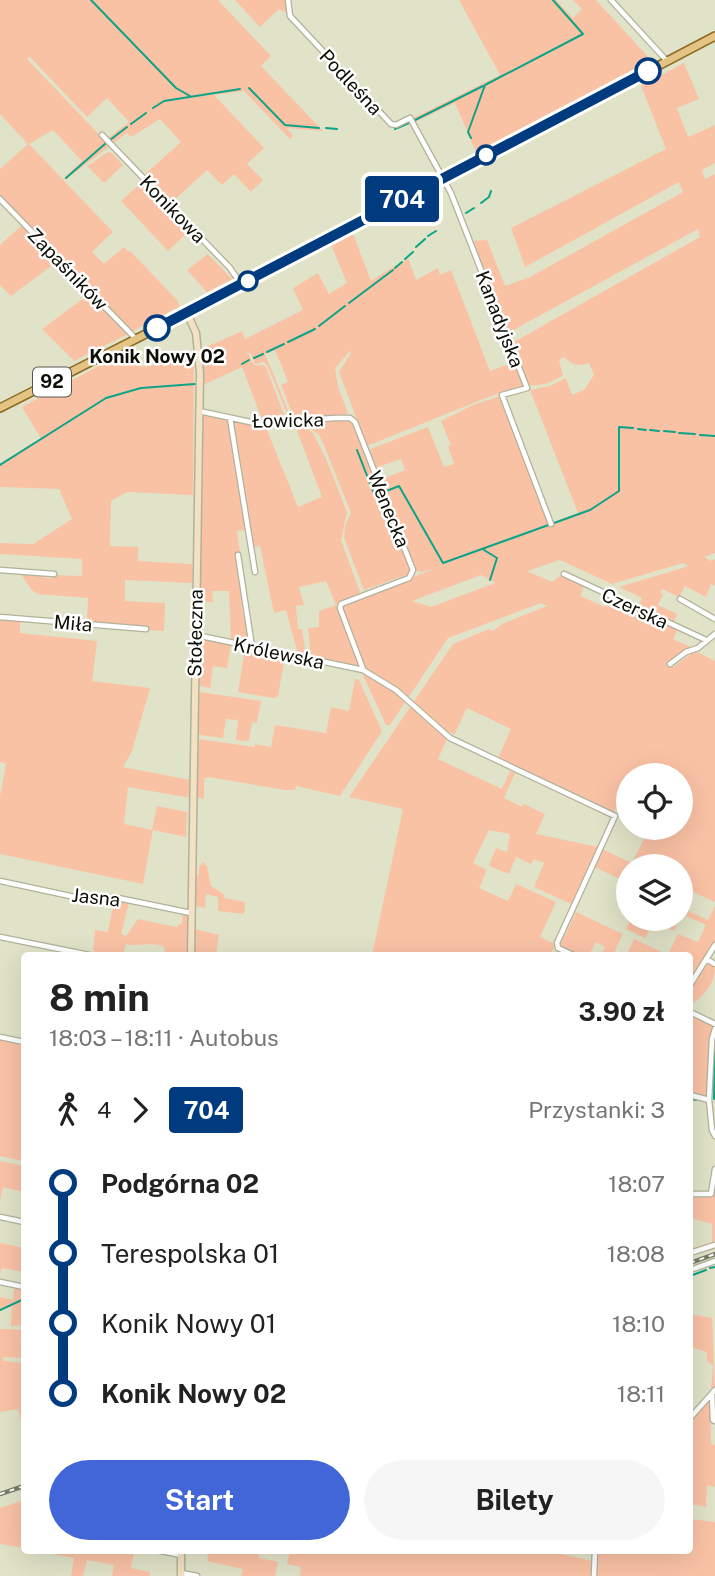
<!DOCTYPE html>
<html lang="pl">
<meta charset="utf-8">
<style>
:root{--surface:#fff;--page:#f6f6f6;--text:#222;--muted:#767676;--accent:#4266d8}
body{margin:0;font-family:"Public Sans",sans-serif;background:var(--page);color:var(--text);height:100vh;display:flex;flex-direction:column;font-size:26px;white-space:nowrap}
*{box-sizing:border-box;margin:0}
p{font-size:23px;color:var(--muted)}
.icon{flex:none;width:38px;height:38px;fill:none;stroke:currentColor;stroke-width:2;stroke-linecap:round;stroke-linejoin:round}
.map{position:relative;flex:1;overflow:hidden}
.sheet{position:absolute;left:21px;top:952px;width:672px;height:602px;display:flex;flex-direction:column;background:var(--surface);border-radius:7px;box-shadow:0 7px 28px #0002}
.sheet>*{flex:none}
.badge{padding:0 14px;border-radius:5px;font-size:24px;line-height:46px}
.tools{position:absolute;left:616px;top:763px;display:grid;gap:14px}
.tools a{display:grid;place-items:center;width:77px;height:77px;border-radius:50%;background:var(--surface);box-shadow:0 7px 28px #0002;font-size:35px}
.map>.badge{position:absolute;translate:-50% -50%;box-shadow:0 0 0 4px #fff}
.legs{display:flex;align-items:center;gap:10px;height:77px;padding:0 28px;font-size:23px}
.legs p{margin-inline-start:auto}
.headline{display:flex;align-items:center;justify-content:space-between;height:119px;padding:0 28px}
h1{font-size:38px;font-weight:700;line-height:52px}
.action{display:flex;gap:14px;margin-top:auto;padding:14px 28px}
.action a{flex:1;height:80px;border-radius:42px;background:var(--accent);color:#fff;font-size:28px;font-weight:700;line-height:80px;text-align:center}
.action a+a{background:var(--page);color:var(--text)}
ul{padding:0 28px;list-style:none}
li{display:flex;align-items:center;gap:24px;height:70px;font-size:26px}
li i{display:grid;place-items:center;width:10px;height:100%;margin:0 9px;background:currentColor}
li i::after{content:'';width:18px;height:18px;margin:-9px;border:5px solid;border-radius:50%;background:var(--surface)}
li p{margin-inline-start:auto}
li:first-child i{background:linear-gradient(#0000 50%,currentColor 0)}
li:last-child i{background:linear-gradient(currentColor 50%,#0000 0)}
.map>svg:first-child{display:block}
.green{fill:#fac2a5;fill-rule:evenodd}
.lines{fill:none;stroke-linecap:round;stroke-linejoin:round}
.stream{stroke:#0ba486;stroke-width:2}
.street-casing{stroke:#b0b299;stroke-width:7}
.secondary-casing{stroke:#b0b299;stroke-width:9}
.primary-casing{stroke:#8d6a23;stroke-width:10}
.street{stroke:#fff;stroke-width:4.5}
.secondary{stroke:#f2e1c2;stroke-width:6}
.primary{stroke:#e4c485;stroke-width:7}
.rail-casing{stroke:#797b68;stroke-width:4.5}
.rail{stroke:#fff;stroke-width:2;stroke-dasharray:5;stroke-linecap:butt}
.line-1-casing{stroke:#fff;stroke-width:16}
.line-1{stroke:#003b80;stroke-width:10}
.stop-1-dot{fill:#fff;stroke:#003b80;stroke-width:3.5}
.labels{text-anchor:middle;stroke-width:5;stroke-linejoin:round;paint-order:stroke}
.shield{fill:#fff;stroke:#565650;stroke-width:2}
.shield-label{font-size:18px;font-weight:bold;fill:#0d0e05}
.street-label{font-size:19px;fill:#0d0e05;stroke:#fff}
.stop-label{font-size:19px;font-weight:bold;fill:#0d0e05;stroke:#fff}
</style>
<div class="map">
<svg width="715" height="1576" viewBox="0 0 715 1576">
<rect width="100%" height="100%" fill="#e1e3c8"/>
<path class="green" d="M0,0h218l53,56 -10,10 62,65 -36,-3 6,8 -3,3 -46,-48 -30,4 50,53 -17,16 16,16 -12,12 -17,-18 -12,11 -15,-15 -37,34 -27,-28 38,-34 -21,-23 -29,18 -4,-4 -15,11 -4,-6 21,-16 -22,-24 -20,19 -57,-60 -3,2 83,87 -44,33 -2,-1 18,-17 -29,-31 -24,14 84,88 -21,20 12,12 20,-17 4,5 2,-1 47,49 3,6 -49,26 -131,-135v-28l28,-25 -28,-30z
M235,0h51v13l-7,-4 -19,18z
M459,0h97l17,18 9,-9 -9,-9h23l55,60 -175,92 -21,-49 -40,19 -2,-4 87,-43z
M684,63l15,36 -22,9 11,29 27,-12v38l-13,7 3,9 10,-5v379l-11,4 7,4 4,-2v27l-4,-2 -5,13 -21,-11 -6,11 -17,-8 -2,3 3,2 -5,11 19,9 -4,10 -36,-16 5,-10 -23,-11 70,-21 -6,-3 -71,21 -52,-24 -33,11 25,11 9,-7 23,11 -4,10 25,11 5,-9 68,31 -5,10 20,9 -11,3 -15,13 6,3 22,-16 20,10v241l-22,-10 -9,17 -3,-1v-42h-42l-7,-3 -4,3 -4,15 -30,-14 8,-18 30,14 17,-34 -1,-1h33v-53h-53v8l-14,29 -116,-54 13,-29 -44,-21 -13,27 -4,-3 -12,27 64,30 8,-18 5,2 -11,25 18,9 2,-3 21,10 -9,20 62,13 -27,57 -37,-17 10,-24 -10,-4 -3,5 -15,-7 -7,17 -20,-8 7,-18 11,4 3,-18 -21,-4 -16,33 14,7 -8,18 29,13 8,-17 40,18 -16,35 13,6 1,5 -4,7h-178l31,-146 -54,-12 104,-153 36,-15 4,2 9,-7 45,-18 -6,-3 -93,35 -58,87h-4l-25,-54 4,1 -24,-67 93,-36 -13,3 -6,-2 -35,-90 25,-10 -4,-11 -26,9 -7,-18 60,-23 16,40 10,-3 -6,-18 3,-1 -10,-24 32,-16 27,-9 49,128 29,-11 -48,-123 20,-4 16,-8 6,17 12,-5 10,-15 -5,-12c-11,3 -16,3 -25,-6l-5,3 4,16 -17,8 -17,2 -17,-43 188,-106 -2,-8 -190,104 -37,-92 16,-1 18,46 25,-9 153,-85 -4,-10 -154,85 -14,-39 155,-79 -25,-63zM481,575l14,8 -64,24 -19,-6z
M108,152l4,1 11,12 -19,18 -17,-17z
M141,183l47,49 -20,19 -47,-50z
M22,225l36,36 -47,35 -11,-11v-40z
M353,234l18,47 25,-16 2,2 10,-9 8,22 22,-12 2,7 11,-5 39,101 25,-9 9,25 -33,9 -124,50 -28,-74 12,-19 -1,-2 -15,17 3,19 10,26 -4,4 -50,1 -13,-33 7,-3 -13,-32 -10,4 27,66h-2l-23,-55 -3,-3 -9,2 -4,-10 -4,-2 7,13h9l3,2 20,53 -23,2 -21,-55 -39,18 -1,-36 40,-18 3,8 58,-29 -10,-22 25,-15 11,21 18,-11 -16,-38z
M208,254l24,25 -25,13 -20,-22z
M89,294l39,40 -54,27 -32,-32z
M134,347l8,20 52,-8 -1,136 -66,-3 -16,9 -1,45 28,1v14l54,3v19l-67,-3v21l40,2 -1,28 -16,-1v-3l-61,-5 1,-24 -50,-4 -6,-4 -12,-17 23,1 3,4h7l1,-3 28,1v-17l-82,-5v-11l33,1 39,-25 -13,-30 -59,-2v-23l41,-26 -19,-31z
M202,414l26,7 19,109 -10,1 3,22 -4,1 7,62 3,5 3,23 -18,-3 -2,-50h-17l1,11h-14z
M349,420l5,2 58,147 -4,8 -2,-2 -42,15 -20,-52 1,-12 6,-13 -28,-70 -4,-8 -15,-12z
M233,421l32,4 33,82 24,-10 -28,-74 11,4 8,6 14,28 20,51 -6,28 20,55 -25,10 24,62 -46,-9 -3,-3 -3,-27 11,-1v-16l17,-6 -10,-24 -27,6 5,18 -8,1 2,23h4l4,27 -8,-2 -12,-44 -12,3 -14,-67 -8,1 -20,-125z
M0,620l20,1v12l77,8 -5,40 58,7 -18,63 -9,16 67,13v18l-62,-11 -4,37 28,6 5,-24 30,6 -1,25 -33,-7 -10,54 -143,-30v-58l6,-32 -6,-2z
M198,639l33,6 -4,23 -14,-2 -3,22 -13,-3z
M245,648l40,8 -7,40 -4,2 -36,-6z
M355,679l4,1 23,51 -42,65 -44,-10 -1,4h-10l-77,-13 -4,2v20l-8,-2 3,-58 55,8 1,-3 16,3 4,-22 51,8 5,-26 18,4z
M200,692l61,9 -4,22 -5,-1 -3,19 -13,-1 2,-20 -12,-1 -3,19 -23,-3 -3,-3v-38z
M203,862l4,4 4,20 14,9 -1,3 21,4 -1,12 -26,-3v-14l-12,-3 -1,14 -10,-2v-27l4,-6v-6z
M114,900l15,3 -8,31 5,2 12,-17 38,8 6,-4 1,-11 5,1v40h-23l-1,-6c-10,-6 -25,0 -38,-3l-3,11 -30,-1 2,-24 13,2z
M715,906v36l-25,38v-24h-64l8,-17 34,16 10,-21 20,8 8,-17 -20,-9 2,-5 20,9z
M576,912l47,22 -10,21h-12l4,-8 -9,-5 -7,13h-10l-19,-9z
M631,919h17l5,2 2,-2h24l-5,12 -20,-9 -9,16 -19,-9z
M195,929l24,6 -3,20h-21z
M709,963l6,4c0,17 -11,29 -25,38v-15l16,-26z
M690,1015l24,11 -2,8 -3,60 -3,2 -16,-3z
M0,1039l24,6v116l-24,-5z
M0,1161l24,5v26l-21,-5 -3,13z
M715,1178v64l-23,8 -2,-1 22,-7v-18l-22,-6v-23l23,3z
M0,1243l24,5v24l-22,-4 -2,5z
M14,1288l10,2v35l-13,1 1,-20 -12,5v-14l13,3z
M690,1314l22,4 3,71 -4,-1 2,-22 -6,-5v-9l-17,-5z
M0,1329l23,1 -3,13 4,1v14l-21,-1v4l21,2v72l-6,-26 -18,3z
M710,1400l1,44 4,1v42l-8,-2 -1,22 -16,-3v-83z
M24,1500v48l-24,-4v-36z
M690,1519l25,3v54h-118v-25l93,-1z
M260,1550l-1,8 19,4 -3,14h-34l2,-7 -36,-8 2,-10 23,2 1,-2z
M290,1550h253l50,11 -1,15h-292l1,-9 -14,-3z
M54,1551h80l-3,17 19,4v4h-38l2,-11 -27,-5 -4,16h-12l3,-18 -22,-4z"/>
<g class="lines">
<path class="stream" d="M91,0l85,88 14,8
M249,88l36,37 34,3
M153,108l11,-7 76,-12
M415,120l68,-34
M131,124l15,-11
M326,128l11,1
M395,129l14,-6
M471,138l-3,-6 17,-47 98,-51 -30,-34
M110,140l17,-13
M66,178l40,-35
M481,203l8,-6 2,-6
M466,213l8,-5
M428,236l8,-5
M416,247l9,-8
M405,259l8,-7
M395,268l7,-6
M349,303l44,-33
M319,326l26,-20
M288,342l27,-13
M267,352l17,-8
M254,358l9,-4
M242,364l7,-4
M638,429l8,1
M650,430l9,1
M664,431l11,1
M679,433l16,1
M700,435l15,1
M357,450l18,46 4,-2
M0,465l106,-67 35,-10 54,-4
M384,492l15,-6 44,77 147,-53 29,-19v-64l14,1
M484,550l13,8 -7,22
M691,1099l5,1
M714,1099l1,-62
M710,1268l5,-1
M690,1276l16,-6
M0,1310l24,-11"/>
<defs>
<path id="street" d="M288,0l2,16 101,108 5,1 14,-7 41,75 76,195 -25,7 49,129
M611,0l56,61
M102,135l128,133 11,16
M0,199l136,140
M199,411l56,12 81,-5h14l5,4 58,148 -4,8 -68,26 -1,4 23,61
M230,418l25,154
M238,555l14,92
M0,570l54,4
M564,574l142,66
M680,599l35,20
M0,617l146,12
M196,635l167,35 33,20 54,48 165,78 -58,127 1,5 17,8
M670,664l16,-12 12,-4 17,-14
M0,881l98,21 15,-5 78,16
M0,937l94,19
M706,959l9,5
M690,985l25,-40
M690,1012l25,12
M0,1037l24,5
M690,1095l19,5 3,-61 3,-10
M709,1100l3,30 3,6
M693,1194h18l4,-25
M0,1217l24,5
M690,1253l25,-8
M690,1270l25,-9
M0,1282l24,5
M712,1394l1,26 2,1
M690,1418l25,-28
M156,1550l25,5
M181,1573l16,3
M594,1576l1,-26"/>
<path id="secondary" d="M187,313l9,20 4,40 -9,583
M181,1550v26"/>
<path id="primary" d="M0,408l187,-95 528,-277"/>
</defs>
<use href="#street" class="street-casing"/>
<use href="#secondary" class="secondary-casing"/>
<use href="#primary" class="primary-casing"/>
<use href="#street" class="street"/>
<use href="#secondary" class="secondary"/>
<use href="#primary" class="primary"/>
<defs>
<path id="rail" d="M690,1263l25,-9
M0,1494l24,-8"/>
</defs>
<use href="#rail" class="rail-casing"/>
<use href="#rail" class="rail"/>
</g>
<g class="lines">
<defs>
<path id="line-1" d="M157,328l491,-257"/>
</defs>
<use href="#line-1" class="line-1-casing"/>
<use href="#line-1" class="line-1"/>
</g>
<g class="stop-1-dot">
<circle cx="648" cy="71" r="12"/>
<circle cx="486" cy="155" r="9"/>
<circle cx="248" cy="281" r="9"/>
<circle cx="157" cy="328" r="12"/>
</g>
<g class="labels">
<rect class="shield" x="33" y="367.5" width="38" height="29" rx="5"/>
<g class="shield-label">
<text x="52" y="388">92</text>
</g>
<g class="street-label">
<text transform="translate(351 82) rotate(47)" y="7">Podleśna</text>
<text transform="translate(173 209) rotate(46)" y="7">Konikowa</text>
<text transform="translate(68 269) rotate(46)" y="7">Zapaśników</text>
<text transform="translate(500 319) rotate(69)" y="7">Kanadyjska</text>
<text transform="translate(288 420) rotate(-1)" y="7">Łowicka</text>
<text transform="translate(389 509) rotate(68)" y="7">Wenecka</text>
<text transform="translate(635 608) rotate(25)" y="7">Czerska</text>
<text transform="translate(73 623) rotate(5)" y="7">Miła</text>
<text transform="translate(195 633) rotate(-89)" y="7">Stołeczna</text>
<text transform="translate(279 653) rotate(12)" y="7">Królewska</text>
<text transform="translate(96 897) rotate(6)" y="7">Jasna</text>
</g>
<g class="stop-label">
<text x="157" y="363">Konik Nowy 02</text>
</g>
</g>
</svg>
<div class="tools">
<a><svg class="icon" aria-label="locate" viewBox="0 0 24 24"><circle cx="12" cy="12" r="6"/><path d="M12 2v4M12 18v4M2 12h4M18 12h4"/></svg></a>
<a><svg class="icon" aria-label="layers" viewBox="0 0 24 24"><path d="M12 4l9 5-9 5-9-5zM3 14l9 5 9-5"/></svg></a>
</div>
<b class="badge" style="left:402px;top:199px;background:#003b80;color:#fff">704</b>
<section class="sheet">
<div class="headline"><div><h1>8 min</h1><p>18:03 – 18:11 · Autobus</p></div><b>3.90 zł</b></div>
<div class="legs"><svg class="icon" aria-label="walk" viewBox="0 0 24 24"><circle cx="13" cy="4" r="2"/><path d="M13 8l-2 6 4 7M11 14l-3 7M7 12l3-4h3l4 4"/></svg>4<svg class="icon" aria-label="forward" viewBox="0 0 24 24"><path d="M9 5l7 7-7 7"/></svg><b class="badge" style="background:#003b80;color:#fff">704</b><p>Przystanki: 3</p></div>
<ul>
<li><i style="color:#003b80"></i><b>Podgórna 02</b><p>18:07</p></li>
<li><i style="color:#003b80"></i><span>Terespolska 01</span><p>18:08</p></li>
<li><i style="color:#003b80"></i><span>Konik Nowy 01</span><p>18:10</p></li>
<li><i style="color:#003b80"></i><b>Konik Nowy 02</b><p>18:11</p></li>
</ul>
<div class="action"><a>Start</a><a>Bilety</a></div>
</section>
</div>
